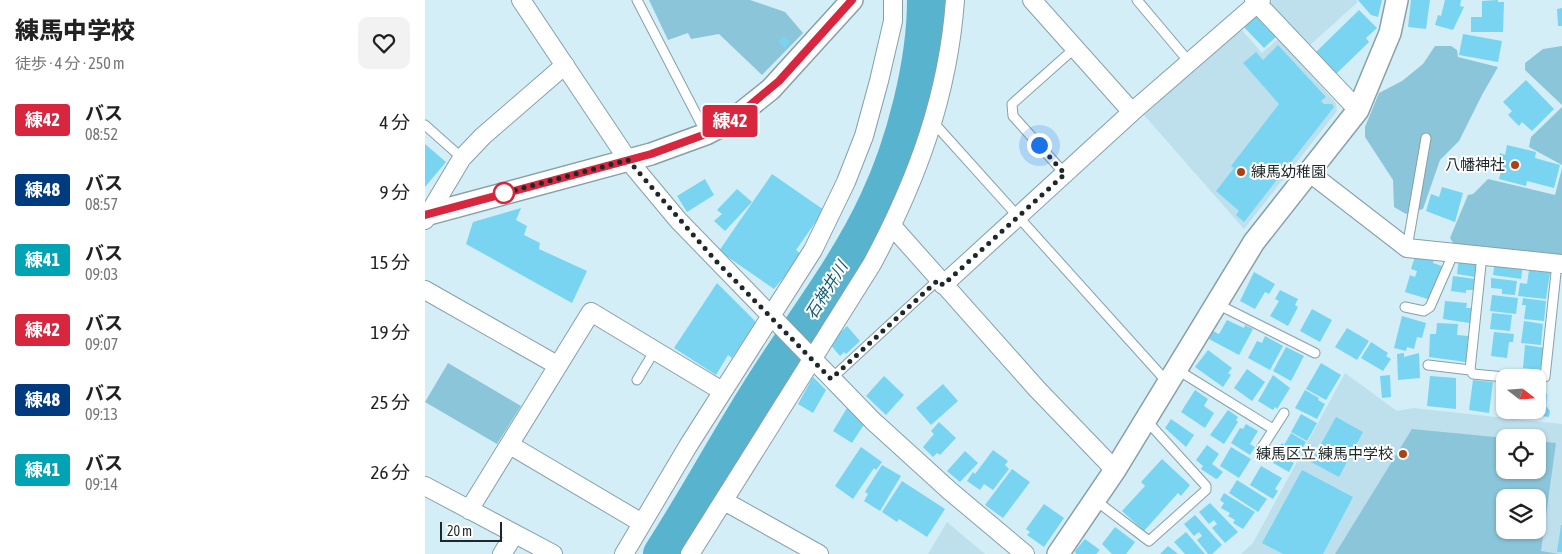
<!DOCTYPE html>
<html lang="ja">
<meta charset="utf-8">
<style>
:root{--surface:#fff;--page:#f2f2f2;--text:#222;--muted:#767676}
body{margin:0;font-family:"Asap Condensed","Noto Sans JP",sans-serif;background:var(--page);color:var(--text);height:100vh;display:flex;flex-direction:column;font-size:19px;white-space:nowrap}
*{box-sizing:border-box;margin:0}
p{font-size:16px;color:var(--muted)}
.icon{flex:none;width:28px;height:28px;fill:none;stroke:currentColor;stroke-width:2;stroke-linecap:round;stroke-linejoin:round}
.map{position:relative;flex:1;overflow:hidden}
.side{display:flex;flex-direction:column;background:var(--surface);width:425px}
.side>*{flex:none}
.badge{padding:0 10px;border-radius:4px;font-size:18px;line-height:32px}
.needle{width:32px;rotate:107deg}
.tools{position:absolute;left:1071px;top:369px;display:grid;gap:10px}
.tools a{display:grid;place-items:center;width:50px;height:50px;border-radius:10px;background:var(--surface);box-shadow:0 1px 4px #0004;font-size:25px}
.scale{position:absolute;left:15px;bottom:12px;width:62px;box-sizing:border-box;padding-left:5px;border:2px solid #1e282b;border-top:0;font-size:14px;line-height:18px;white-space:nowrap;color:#1e282b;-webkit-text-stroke:4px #fff;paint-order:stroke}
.you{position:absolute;width:25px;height:25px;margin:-12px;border:4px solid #fff;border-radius:50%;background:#1a73e8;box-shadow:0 0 0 8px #1a73e833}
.map>.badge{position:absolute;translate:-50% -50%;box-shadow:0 0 0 2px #fff}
.round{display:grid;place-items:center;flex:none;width:52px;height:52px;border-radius:10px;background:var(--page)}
.head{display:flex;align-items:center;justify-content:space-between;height:85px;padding:0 15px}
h1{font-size:24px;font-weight:800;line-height:38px}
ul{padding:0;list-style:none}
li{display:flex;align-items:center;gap:15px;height:70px;padding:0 15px}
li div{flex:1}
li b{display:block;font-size:19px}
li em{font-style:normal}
li .badge{min-width:55px;font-weight:700;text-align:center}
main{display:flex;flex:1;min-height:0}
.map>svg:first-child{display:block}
.built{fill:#bee0ed;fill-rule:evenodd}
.green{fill:#8bc5d9;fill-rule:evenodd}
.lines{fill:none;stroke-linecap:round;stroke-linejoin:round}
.river{stroke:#58b3cf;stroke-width:38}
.building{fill:#79d4f1}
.service-casing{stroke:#87a0a8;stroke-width:11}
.minor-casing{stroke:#87a0a8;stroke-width:20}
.tertiary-casing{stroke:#87a0a8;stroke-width:24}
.service{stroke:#fff;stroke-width:9}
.minor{stroke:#fff;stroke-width:18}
.tertiary{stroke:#fff;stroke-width:21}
.line-casing{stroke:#fff;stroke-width:11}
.line{stroke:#d7263d;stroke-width:8}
.walk{stroke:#1e282b;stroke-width:5;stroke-dasharray:0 9}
.poi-dot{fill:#a84317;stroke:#fff;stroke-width:2}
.stop-dot{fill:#fff;stroke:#d7263d;stroke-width:2.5}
.labels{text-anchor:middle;stroke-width:4;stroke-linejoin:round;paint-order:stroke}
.poi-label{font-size:15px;fill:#1e282b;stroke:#fff;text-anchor:end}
.water-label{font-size:16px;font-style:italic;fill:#115d71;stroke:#fff}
</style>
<main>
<section class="side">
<div class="head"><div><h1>練馬中学校</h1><p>徒歩 · 4 分 · 250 m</p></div><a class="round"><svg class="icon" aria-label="heart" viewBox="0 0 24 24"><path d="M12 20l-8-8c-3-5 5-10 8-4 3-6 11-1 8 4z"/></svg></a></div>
<ul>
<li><span class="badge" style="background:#d7263d;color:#fff">練42</span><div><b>バス</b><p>08:52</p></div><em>4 分</em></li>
<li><span class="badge" style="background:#003b80;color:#fff">練48</span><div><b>バス</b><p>08:57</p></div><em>9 分</em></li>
<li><span class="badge" style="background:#00a3b4;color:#fff">練41</span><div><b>バス</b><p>09:03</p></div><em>15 分</em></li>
<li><span class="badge" style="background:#d7263d;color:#fff">練42</span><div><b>バス</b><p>09:07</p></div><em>19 分</em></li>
<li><span class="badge" style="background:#003b80;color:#fff">練48</span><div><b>バス</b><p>09:13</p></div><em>25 分</em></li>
<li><span class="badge" style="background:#00a3b4;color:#fff">練41</span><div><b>バス</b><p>09:14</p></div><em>26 分</em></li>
</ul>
</section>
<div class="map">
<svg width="1137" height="554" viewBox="0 0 1137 554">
<rect width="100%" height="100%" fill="#d3eef7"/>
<path class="built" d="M848,0h83l2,2 -49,44 -39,-44z
M815,28l22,25 16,-14 58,64 1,8 -93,118 -100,-114z
M920,373l52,38 16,-3 149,16v130h-321l12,-11zM1080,438h32v32h-32zM1080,498h32v32h-32z
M522,522l38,32h-57z"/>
<path class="green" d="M224,0h101l35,12 18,21 -41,42 -43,-41 -28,5 -3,-6 -20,7z
M1010,46h16l6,4 1,7 40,10 -16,28 -23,46 -19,19 -17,49 -17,5 -12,-7 -1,-27 -28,-43v-10l14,-34 23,-12 21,-17z
M1137,46v59l-37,-35v-7l18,-14z
M1137,107v58l-33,-18 2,-10z
M1137,168v89l-107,-11 -5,-8 18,-43 5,-1 15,-15 67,16z
M23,363l73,43 -24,38 -72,-42z
M987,429l93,9v32h32l1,-29 18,2 -15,108 18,3h-224zM1080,498h32v32h-32z"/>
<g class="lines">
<path class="river" d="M237,554c37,-57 69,-118 106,-175 37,-58 81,-114 110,-177 27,-57 48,-139 48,-202"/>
</g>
<path class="building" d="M933,0h24l-4,17 -7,-2z
M986,0h19l-4,29 -18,-2z
M1020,0h16l-1,6 4,1 -11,23 -18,-5 3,-10 3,1z
M1073,0v2h6l-1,30h-32v-15h11v-16z
M1137,8v18h-4l-1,-17z
M934,10l18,18 -11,10 3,4 -33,32 -21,-21z
M832,13l21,22 -14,13 -21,-22z
M1038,34l39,7 -4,21 -39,-7z
M359,36l6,6 -5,6 -7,-6z
M853,45l48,52 -5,4 3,3h8l2,3 -90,115 -8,-7 3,-4 -23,-20 18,-23 -3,-2 48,-62 -36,-41 13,-11 7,8z
M1101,80l28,29 -22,22 -10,-9 -3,4 -11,-11 4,-4 -9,-9z
M0,144l21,18 -21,25z
M1082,145l29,7 -1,6 25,7 -6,23 -27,-7 -1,5 -27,-7 2,-8 -6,-1 5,-17 5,2z
M347,174l52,36 -28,40 4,3 -11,18 -15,18 -55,-38z
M280,179l9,16 -27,17 -10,-16z
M1017,187l21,6 -8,29 -29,-11 5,-17 8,3z
M312,189l15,13 -27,29 -11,-10 8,-7 -5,-4z
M96,208l-5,12 11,6 -3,9 16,8 -1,6 48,22 -15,32 -106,-59 7,-22z
M991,253l18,6 -1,4 12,4 -14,33 -26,-8 5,-17 5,2 2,-6 -6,-2z
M1034,258l18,2 -2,17 -18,-3z
M1070,261l28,3 -2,15 -28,-4z
M1105,264l21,2 -5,33 -28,-3 2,-13 7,1z
M829,272l21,12 -6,10 -4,-2 -10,17 -15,-8z
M1028,276l22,3 -2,11h-7v3l-15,-2z
M1066,278l26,3 -2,14 -13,-1v-5l-11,-1z
M292,283l39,39 -24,36 -4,-3 -12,20 -42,-27z
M855,290l18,9 -3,6 3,2 -10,19 -18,-10 9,-15 -4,-2z
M1067,295l26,3 -2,16 -26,-3z
M1098,298l23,3 -2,20 -20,-2 2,-14h-4z
M1020,301l22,2 -1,5h6l-2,15 -27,-4z
M887,309l20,11 -12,22 -20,-11z
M1067,313l20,2 -2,16 -20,-2z
M977,316l24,7 -4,15 -5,-1 -3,12 -7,-2 -1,4 -12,-3z
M802,320l17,8 1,-3 8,4 -14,26 -30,-16 4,-8 6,3z
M1099,321l19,3 -2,21 -20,-2z
M1012,323l21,1 -1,11 11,1 -2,26 -37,-5 1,-23h6z
M422,326l13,15 -14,13 -2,-2 -4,4 -11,-13z
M922,328l22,13 -12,19 -22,-13z
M1069,332l20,2 -1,8h-4l-2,16 -16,-2z
M840,336l18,10 -13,24 -22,-12 9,-17 5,2z
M946,342l17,11 -2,3 5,3 -8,12 -22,-13z
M1100,345l20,3 -5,22 -17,-2z
M861,347l18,9 -13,25 -18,-10z
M783,350l24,18 -4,5 3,2 -8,12 -28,-20z
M979,353v4l15,-4 1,25 -22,2 -1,-26z
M896,363l20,12 -15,25 -20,-11z
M822,369l18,13 -13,19 -18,-13z
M848,375l17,13 -13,21 -2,-2 -2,3 -15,-9z
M965,375l1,22 -9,1 -2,-22z
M459,376l20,19 -18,20 -20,-19z
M1005,376l26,2v31l-29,-3z
M388,377l13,13 -13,23 -15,-9z
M1048,380l20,2 -4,31 -20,-3z
M1079,382l1,28h17l-1,5 -20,-2z
M518,384l15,17 -27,24 -15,-17z
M770,390l13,9 -4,7 10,7 -9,15 -24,-16z
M880,390l14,8 -1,2 7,4 -8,15 -22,-11z
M1112,393l10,1 -1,12 4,5 -1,6 -23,-3v-4h11z
M422,408l18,15 -13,20 -19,-12z
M803,410l10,7 -2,3 2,2 -14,22 -14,-9z
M876,414l16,9 -10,18 -16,-9z
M911,417l27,15 -24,45 -28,-15z
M746,419l23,16 -8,12 -21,-19z
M514,422l17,16 -16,17 -3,-2 -4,4 -10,-10 11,-13 -3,-3z
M821,424l12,7 -8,13 5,3 -5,8 -19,-12 9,-15 3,1z
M866,433l15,9 -11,19 -18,-10 5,-8 2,2z
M782,445l12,9 -7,10 11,8 -5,6 -2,1 -15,-10 2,-3 -7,-6z
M436,447l21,15 -6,8 -2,-2 -21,31 -18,-13z
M806,447l20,12 -12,19 -19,-12z
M568,450l15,11 -3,4 4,4 -16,21 -9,-6 -4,6 -13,-9 6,-9 2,2z
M540,451l13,12 -18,19 -13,-11z
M853,454l16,9 -5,9 -16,-9z
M737,459l28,26 -9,11 -3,-3 -34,38 -22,-20 23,-25 -4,-4z
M457,465l19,11 -21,35 -16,-10 4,-7 -3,-2z
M836,466l21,12 -7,11 3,2 -5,8 -23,-14z
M587,469l18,13 -27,36 -18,-13z
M877,470l51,27 -30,57h-40l-21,-11z
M812,480l30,19 -9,13 -29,-19z
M477,481l43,28 -18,28 -28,-18 -2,3 -15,-10z
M799,493l31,19 -12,17 -10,-6 2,-3 -7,-4 2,-3 -9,-5 3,-5 -4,-3z
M785,503l28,29 -13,11 -13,-15 5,-4 -3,-4 -5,4 -10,-12z
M619,504l20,14 -20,29 -17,-12 3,-3 -4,-3z
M770,515l27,30 -10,9h-4l-11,-14 5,-4 -3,-4 -5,4 -10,-12z
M1136,525h1v27h-5z
M690,527l20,15 -9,12h-14l-10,-10z
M761,532l19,22h-20l-11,-12z
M660,539l15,11 -4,4h-20l-1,-3z
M743,546l10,8h-18z"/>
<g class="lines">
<defs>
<path id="service" d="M212,0l69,133
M712,0l53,63
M508,122l235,261
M0,125l37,33
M640,174l-52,-58 -1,-12 63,-56
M982,248l19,-110
M1057,255l-12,115 3,4 43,4
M792,304l98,49
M980,307l19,4 6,-4 24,-55
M1003,365l42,5
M751,369l97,60
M406,379l107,-99
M1112,379l8,-2 12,-114
M212,380l18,-30
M836,449l23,-36
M670,500l54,41 57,-51v-4l-60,-66"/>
<path id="minor" d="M96,0l107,160 50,60 195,201 77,70 75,63
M607,0l100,112
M829,0l104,110
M885,173l97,75 155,16
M0,220l37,-62 21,-22 82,-71
M467,226l145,163 78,81
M518,285l189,-173 129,-112
M0,290l132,75
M85,445l132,78
M0,486l128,68
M299,501l95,53
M44,510l122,-198 131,79
M77,554l12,-19
M199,554l64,-108 125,-196 33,-68 18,-46 15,-55 14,-60v-21
M265,554l182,-290c45,-84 76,-168 83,-264"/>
<path id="tertiary" d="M0,215l226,-61 55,-20 25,-13 40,-32 81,-89
M633,554l57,-84 139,-228 104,-132 32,-77 7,-33"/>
</defs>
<use href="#service" class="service-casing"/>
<use href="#minor" class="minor-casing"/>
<use href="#tertiary" class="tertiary-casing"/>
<use href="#service" class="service"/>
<use href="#minor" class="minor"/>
<use href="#tertiary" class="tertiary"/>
</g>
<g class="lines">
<defs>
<path id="line" d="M0,215l226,-61 55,-20 25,-13 48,-40 73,-81"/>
</defs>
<use href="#line" class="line-casing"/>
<use href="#line" class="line"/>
<path class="walk" d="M79,193l-3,1 127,-34 88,101 115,118 107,-99 5,5 122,-111 -26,-29"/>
</g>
<g class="poi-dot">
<circle cx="1090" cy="165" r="5"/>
<circle cx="816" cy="172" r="5"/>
<circle cx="978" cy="454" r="5"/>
</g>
<circle class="stop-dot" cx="79" cy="193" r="10"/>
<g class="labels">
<g class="poi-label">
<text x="1080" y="170">八幡神社</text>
<text x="826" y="177" text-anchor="start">練馬幼稚園</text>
<text x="968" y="459">練馬区立 練馬中学校</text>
</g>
<g class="water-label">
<text transform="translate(401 290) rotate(-58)" y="6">石神井川</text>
</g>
</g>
</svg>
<div class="tools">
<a><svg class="needle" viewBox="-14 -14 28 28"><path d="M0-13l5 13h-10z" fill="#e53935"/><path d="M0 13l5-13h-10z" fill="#767676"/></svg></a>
<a><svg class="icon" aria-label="locate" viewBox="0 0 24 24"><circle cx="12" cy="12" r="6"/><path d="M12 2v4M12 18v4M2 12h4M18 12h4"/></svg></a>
<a><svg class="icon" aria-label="layers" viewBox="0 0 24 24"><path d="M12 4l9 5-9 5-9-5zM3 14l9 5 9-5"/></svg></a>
</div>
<div class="scale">20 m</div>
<div class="you" style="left:614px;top:145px"></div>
<b class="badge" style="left:305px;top:121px;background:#d7263d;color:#fff">練42</b>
</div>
</main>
